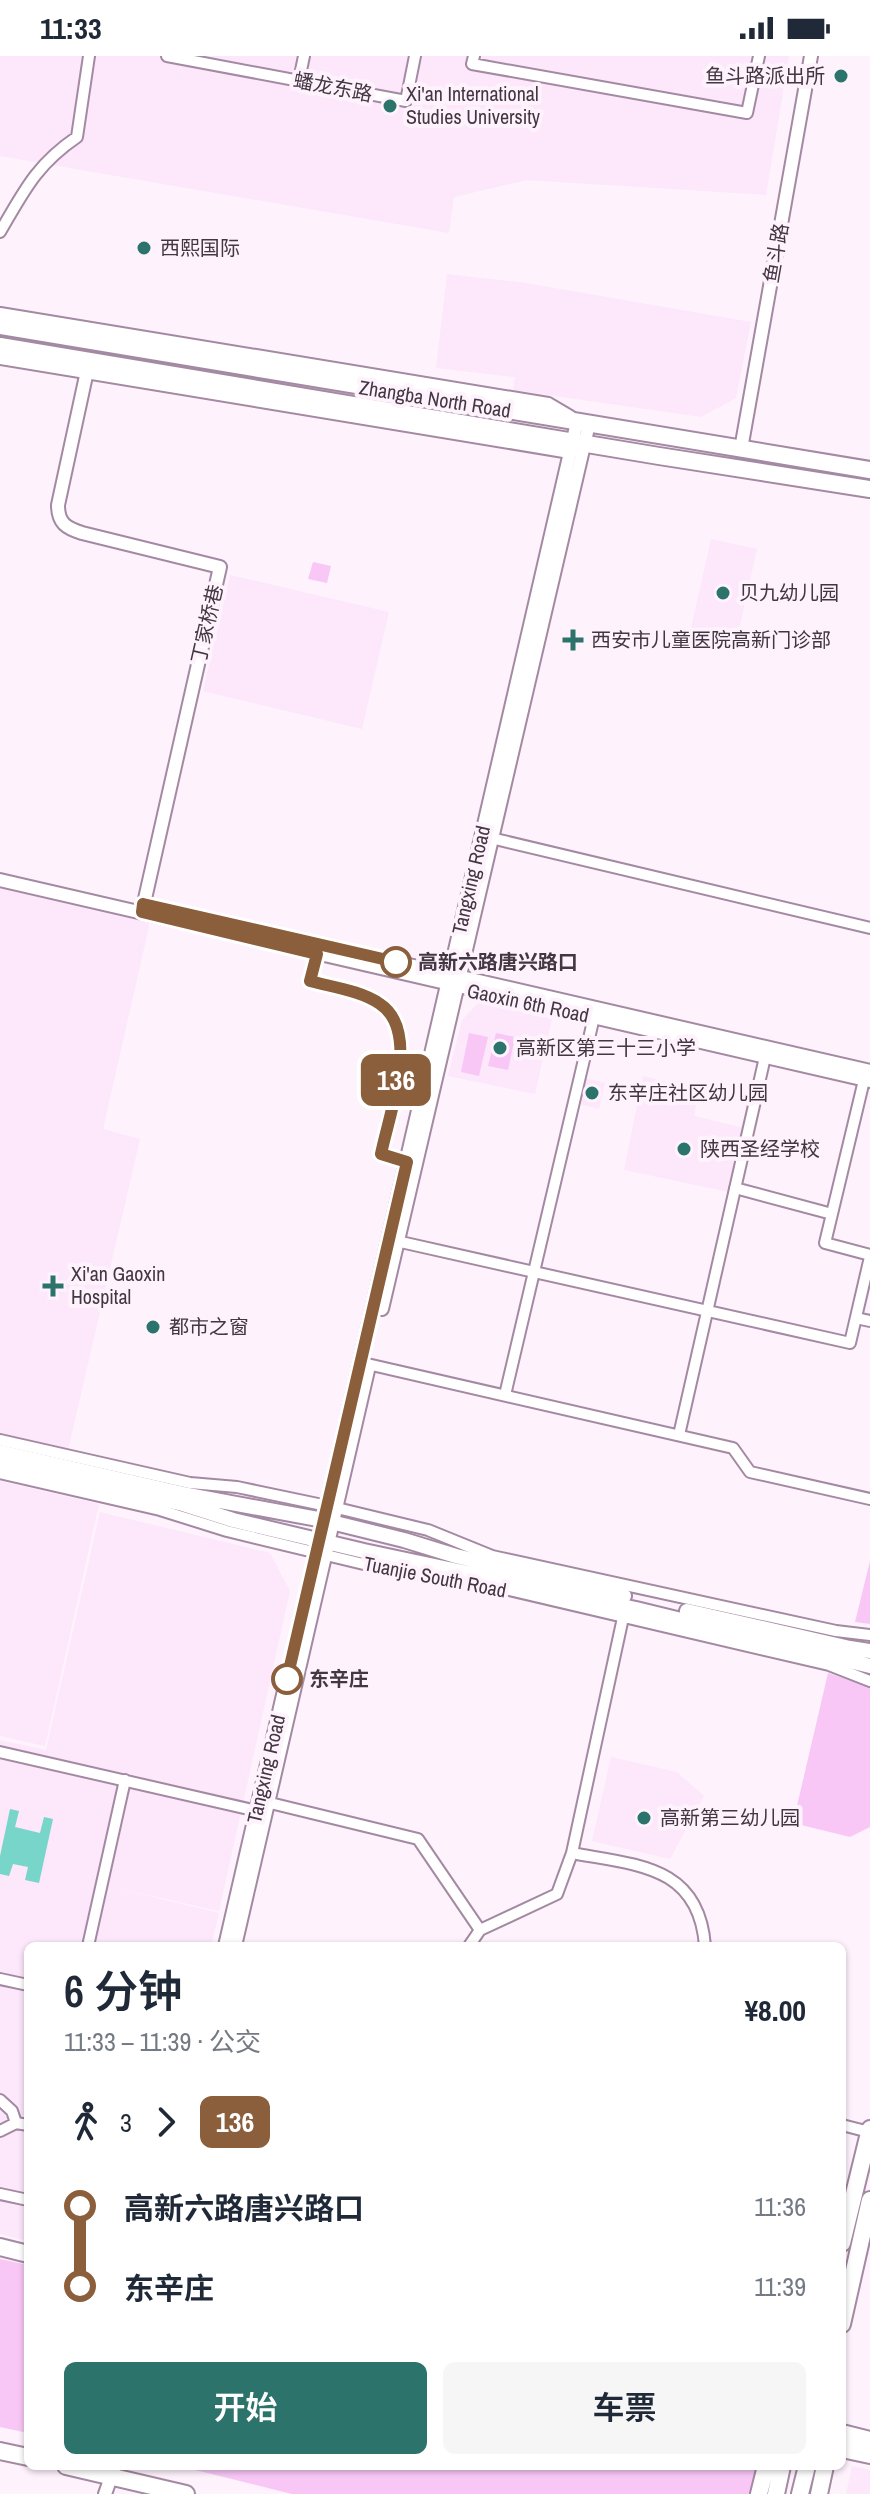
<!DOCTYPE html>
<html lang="zh">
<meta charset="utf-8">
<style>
:root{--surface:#fff;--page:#f6f6f7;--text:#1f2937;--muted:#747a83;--accent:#2b736b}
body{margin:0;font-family:"Archivo Narrow","Noto Sans SC",sans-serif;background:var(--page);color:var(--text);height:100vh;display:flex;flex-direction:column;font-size:30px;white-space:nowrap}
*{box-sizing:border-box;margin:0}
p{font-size:26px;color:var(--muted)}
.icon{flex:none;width:44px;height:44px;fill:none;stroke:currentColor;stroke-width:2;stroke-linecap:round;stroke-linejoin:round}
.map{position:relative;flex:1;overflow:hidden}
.details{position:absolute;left:24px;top:1886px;width:822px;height:528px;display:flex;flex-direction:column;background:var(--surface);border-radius:12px;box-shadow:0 2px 6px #0004}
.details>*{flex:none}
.badge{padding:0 16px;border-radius:12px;font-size:28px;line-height:52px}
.map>.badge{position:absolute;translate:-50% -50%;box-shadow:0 0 0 4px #fff}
.legs{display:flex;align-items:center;gap:12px;height:88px;padding:0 40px;font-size:26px}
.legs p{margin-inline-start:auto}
.head{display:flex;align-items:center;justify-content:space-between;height:136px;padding:0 40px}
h1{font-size:44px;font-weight:600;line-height:60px}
.button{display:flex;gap:16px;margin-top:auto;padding:16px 40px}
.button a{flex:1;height:92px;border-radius:12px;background:var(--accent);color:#fff;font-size:32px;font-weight:600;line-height:92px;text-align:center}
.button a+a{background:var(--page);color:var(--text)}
ul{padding:0 40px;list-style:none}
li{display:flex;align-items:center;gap:28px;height:80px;font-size:30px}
li i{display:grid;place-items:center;width:12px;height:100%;margin:0 10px;background:currentColor}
li i::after{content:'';width:20px;height:20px;margin:-10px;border:6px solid;border-radius:50%;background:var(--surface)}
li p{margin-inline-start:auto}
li:first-child i{background:linear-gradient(#0000 50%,currentColor 0)}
li:last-child i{background:linear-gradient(currentColor 50%,#0000 0)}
.status{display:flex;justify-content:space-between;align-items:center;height:56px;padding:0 40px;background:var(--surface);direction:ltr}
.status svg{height:22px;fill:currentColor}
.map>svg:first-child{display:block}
.built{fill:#fce7fb}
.green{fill:#f8c7f6}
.water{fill:#77d5ca}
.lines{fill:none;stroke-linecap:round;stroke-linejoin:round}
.minor-casing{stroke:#a489a3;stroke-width:14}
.tertiary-casing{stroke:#a489a3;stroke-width:16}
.secondary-casing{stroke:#a489a3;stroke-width:18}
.primary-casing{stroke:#a489a3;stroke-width:20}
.minor{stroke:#fff;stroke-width:10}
.tertiary{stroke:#fff;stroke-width:12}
.secondary{stroke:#fff;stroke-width:14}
.primary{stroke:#fff;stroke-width:16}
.line-1-casing{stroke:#fff;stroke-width:18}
.line-1{stroke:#8b5e3c;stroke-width:12}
.poi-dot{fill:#2b736b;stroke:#fef2fd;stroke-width:3}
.stop-1-dot{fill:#fff;stroke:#8b5e3c;stroke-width:4}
.labels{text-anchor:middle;stroke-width:8;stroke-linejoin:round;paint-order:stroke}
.poi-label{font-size:20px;fill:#423742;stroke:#fef2fd;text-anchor:start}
.street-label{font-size:20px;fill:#423742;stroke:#fef2fd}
.stop-label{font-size:20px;font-weight:bold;fill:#423742;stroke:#fef2fd;text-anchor:start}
</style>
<div class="status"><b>11:33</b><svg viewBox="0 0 49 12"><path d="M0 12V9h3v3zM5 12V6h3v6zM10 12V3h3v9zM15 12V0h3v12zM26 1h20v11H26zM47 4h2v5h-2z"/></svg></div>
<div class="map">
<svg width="870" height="2438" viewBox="0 0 870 2438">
<rect width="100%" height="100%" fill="#fef2fd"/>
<path class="built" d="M0,0h789l-23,139 -239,-15 -73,17 -5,36 -449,-77z
M447,218l79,9 225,39 -15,76 -35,19 -188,-27 2,-13 -79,-9z
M711,483l46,10 -22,98 -46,-10z
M230,519l159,37 -27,117 -159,-38z
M0,831l150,35 -47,207 37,10 -72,311 -68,-16z
M479,946l73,17 -17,75 -87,-18 14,-56z
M643,1020l56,14 -5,26 50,12 -15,64 -105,-22z
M585,1022l20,5 -6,26 -20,-5z
M0,1425l99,23 -54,242 -45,-10z
M100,1456l170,41 20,38 -71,320 -111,-25 111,27 -8,33h-183v295l-28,-7v-494l46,10z
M611,1701l66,15 27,24 -34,63 -78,-18z
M852,2410l18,4v24h-24z"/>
<path class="green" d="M313,506l18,4 -4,17 -19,-4z
M469,977l19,4 -9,39 -18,-4z
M496,977l19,4 -7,33 -20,-4z
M870,1505v63l-15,-2z
M828,1617l42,14v140l-20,10 -57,-14z
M0,2203l28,6v168l-28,-6z
M179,2410h578l-7,28h-458z"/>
<path class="water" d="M10,1753l9,2 -4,16 25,6 4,-16 9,2 -14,64 -14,-3 3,-13 -15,-3 -4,12 -9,-2v-18z"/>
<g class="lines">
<defs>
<path id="minor" d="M167,0l239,45 9,-45
M474,0l-2,8 275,49 12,-57
M299,24l5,-24
M0,176c24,-41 36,-67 77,-95l12,-81
M491,782l379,90
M317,898l-7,27c22,6 52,10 70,23 41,27 9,110 1,150l26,8
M866,1016l-41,171 45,12
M735,1132l97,26
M392,1184l458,103 20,-86
M856,1262l14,3
M363,1307l370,85 17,24 120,27
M505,1339l89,-378
M679,1379l86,-378
M0,1384l190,43 47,4 100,21 91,22 64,26 344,75 34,4
M0,1417l160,37 67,21 149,36 112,18 341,80 41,16
M0,1696l257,59
M262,1745l156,38 62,91
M572,1797c64,12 127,12 133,93
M88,1890l37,-166
M469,1890l11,-16 77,-36 15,-41 52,-240
M0,1923l28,6
M0,2044l12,11 4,12
M842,2069l27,7
M0,2075l16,-8 12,2
M0,2138l28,6"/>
<path id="tertiary" d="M89,306l-31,143c0,18 8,23 24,28l138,34 -78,345
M741,393l70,-393
M0,824l870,201
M148,849l722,166
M382,1253l207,-885
M225,1890l352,-1524
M235,1890l134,-580
M105,2438l10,-28"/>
<path id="secondary" d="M0,259l548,90 22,13
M0,301l570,94
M0,1396l188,43 135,25 81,20 52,16 168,40
M0,1406l183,42 50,16 131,31 272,58 234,57
M687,1555l163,37 20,3"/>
<path id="primary" d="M0,270l870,144
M0,290l659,110 211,33
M842,2187l28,-114
M0,2191l28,7
M842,2268l28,-124
M842,2377l28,7
M842,2393l28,6
M0,2395l28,6
M66,2410l120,28
M759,2438l7,-28
M776,2438l6,-28
M800,2438l7,-28
M819,2438l6,-28"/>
</defs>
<use href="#minor" class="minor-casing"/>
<use href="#tertiary" class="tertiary-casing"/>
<use href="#secondary" class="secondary-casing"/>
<use href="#primary" class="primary-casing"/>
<use href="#minor" class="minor"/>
<use href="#tertiary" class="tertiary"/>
<use href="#secondary" class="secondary"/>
<use href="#primary" class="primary"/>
</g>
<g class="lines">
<defs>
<path id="line-1" d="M287,1623l120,-517 -26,-8c8,-40 40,-123 -1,-150 -18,-13 -48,-17 -70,-23l7,-27 -175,-42 1,-8 253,58"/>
</defs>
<use href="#line-1" class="line-1-casing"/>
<use href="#line-1" class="line-1"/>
</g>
<g class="poi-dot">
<circle cx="841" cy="20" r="8"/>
<circle cx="390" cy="50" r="8"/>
<circle cx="144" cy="192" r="8"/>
<circle cx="723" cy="537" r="8"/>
<path d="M569 572h8v8h8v8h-8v8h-8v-8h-8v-8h8z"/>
<circle cx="500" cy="992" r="8"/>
<circle cx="592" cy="1037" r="8"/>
<circle cx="684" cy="1093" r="8"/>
<path d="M49 1218h8v8h8v8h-8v8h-8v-8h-8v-8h8z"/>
<circle cx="153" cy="1271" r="8"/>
<circle cx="644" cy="1762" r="8"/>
</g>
<g class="stop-1-dot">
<circle cx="396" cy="906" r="14"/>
<circle cx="287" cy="1623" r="14"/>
</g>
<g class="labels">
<g class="poi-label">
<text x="825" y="27" text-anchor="end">鱼斗路派出所</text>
<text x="406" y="45">Xi'an International<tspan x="406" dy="23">Studies University</tspan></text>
<text x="160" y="199">西熙国际</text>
<text x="739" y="544">贝九幼儿园</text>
<text x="591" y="591">西安市儿童医院高新门诊部</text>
<text x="516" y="999">高新区第三十三小学</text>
<text x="608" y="1044">东辛庄社区幼儿园</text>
<text x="700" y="1100">陕西圣经学校</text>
<text x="71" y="1225">Xi'an Gaoxin<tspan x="71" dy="23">Hospital</tspan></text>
<text x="169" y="1278">都市之窗</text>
<text x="660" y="1769">高新第三幼儿园</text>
</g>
<g class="street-label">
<text transform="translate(333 31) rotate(11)" y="7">蟠龙东路</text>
<text transform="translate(776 197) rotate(-80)" y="7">鱼斗路</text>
<text transform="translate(435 343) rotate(9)" y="7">Zhangba North Road</text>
<text transform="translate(207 568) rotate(-77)" y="7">丁家桥巷</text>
<text transform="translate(471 824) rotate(-77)" y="7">Tangxing Road</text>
<text transform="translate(528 947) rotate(12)" y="7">Gaoxin 6th Road</text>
<text transform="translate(435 1521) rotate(11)" y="7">Tuanjie South Road</text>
<text transform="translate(266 1713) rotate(-77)" y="7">Tangxing Road</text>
</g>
<g class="stop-label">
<text x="418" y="913">高新六路唐兴路口</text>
<text x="309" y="1630">东辛庄</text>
</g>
</g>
</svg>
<b class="badge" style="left:396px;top:1024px;background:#8b5e3c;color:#fff">136</b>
<section class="details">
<div class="head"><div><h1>6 分钟</h1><p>11:33 – 11:39 · 公交</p></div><b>¥8.00</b></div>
<div class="legs"><svg class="icon" aria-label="walk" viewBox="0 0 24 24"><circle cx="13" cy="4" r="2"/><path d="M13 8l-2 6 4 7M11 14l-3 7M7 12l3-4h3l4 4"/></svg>3<svg class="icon" aria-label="forward" viewBox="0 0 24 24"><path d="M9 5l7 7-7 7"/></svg><b class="badge" style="background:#8b5e3c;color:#fff">136</b></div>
<ul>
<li><i style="color:#8b5e3c"></i><b>高新六路唐兴路口</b><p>11:36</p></li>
<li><i style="color:#8b5e3c"></i><b>东辛庄</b><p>11:39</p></li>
</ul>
<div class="button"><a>开始</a><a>车票</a></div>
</section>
</div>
